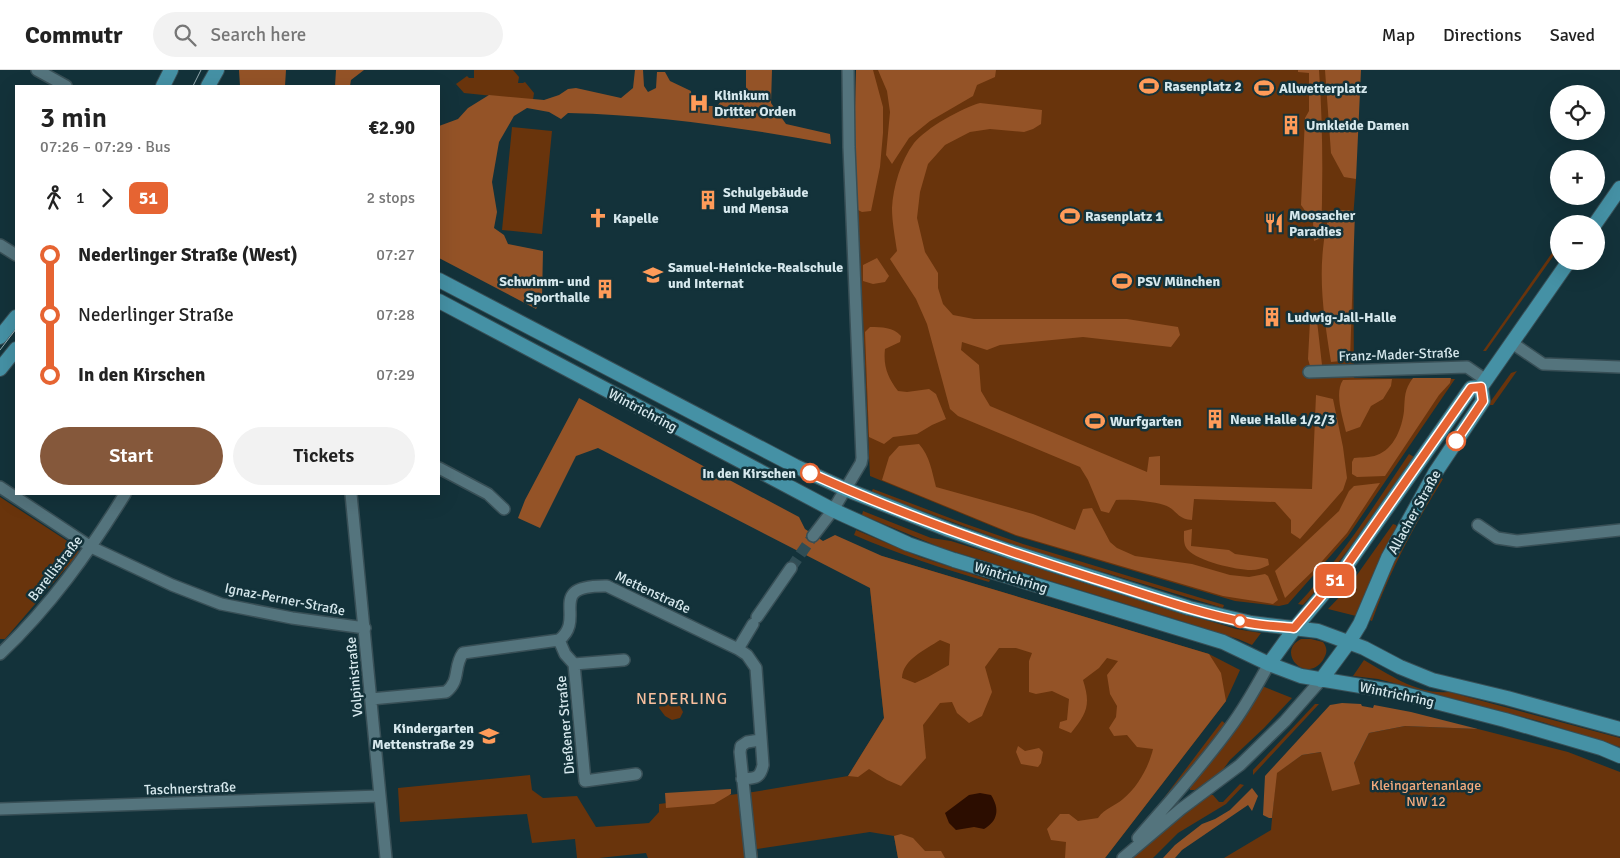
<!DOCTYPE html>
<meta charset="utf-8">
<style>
:root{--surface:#fff;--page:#f2f2f2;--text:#222;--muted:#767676;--line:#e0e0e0;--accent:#85583b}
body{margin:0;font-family:Signika,sans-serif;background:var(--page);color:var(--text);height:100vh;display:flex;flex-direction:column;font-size:19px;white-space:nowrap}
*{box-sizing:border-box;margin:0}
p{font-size:16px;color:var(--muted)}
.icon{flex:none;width:28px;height:28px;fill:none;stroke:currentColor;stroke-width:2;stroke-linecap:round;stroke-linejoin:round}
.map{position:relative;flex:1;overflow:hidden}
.panel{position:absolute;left:15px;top:15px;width:425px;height:410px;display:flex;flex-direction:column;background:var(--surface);border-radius:0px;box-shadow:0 5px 20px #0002}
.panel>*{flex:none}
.badge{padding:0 10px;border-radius:8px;font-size:18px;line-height:32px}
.controls{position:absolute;left:1550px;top:15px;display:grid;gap:10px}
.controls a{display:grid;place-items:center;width:55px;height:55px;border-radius:50%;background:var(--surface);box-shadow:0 5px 20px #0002;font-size:25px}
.map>.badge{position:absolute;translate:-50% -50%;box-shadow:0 0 0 2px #fff}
.legs{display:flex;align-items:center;gap:8px;height:55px;padding:0 25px;font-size:16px}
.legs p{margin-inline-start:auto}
.overview{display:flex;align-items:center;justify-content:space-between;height:85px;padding:0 25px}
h1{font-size:28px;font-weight:600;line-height:38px}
.primary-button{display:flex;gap:10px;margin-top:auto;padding:10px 25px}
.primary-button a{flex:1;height:58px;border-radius:30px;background:var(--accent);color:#fff;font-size:20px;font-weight:600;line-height:58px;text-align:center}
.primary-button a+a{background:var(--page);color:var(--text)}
ul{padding:0 25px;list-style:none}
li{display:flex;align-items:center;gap:18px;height:60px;font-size:19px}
li i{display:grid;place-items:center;width:8px;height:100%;margin:0 6px;background:currentColor}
li i::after{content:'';width:12px;height:12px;margin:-6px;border:4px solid;border-radius:50%;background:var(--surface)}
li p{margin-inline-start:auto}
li:first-child i{background:linear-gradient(#0000 50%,currentColor 0)}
li:last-child i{background:linear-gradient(currentColor 50%,#0000 0)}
header{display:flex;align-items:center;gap:30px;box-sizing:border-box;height:70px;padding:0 25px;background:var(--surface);border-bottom:1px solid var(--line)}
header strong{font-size:24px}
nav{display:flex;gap:28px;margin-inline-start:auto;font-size:18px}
.search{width:350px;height:45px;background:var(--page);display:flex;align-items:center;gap:12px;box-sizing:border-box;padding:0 18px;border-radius:28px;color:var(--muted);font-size:19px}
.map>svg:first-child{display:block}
.green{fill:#69340c}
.forest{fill:#945327;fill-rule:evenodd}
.water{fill:#2c0d00}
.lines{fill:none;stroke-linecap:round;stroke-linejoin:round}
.minor-tunnel{stroke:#304d55;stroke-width:11;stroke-dasharray:11 5.5;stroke-linecap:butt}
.minor-casing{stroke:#384f56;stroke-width:14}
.major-casing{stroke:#384f56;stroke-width:16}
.minor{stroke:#54747d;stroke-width:11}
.major{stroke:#4591a5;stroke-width:14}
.tram{stroke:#96adb3;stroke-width:1}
.line-1-casing{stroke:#fff;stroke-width:11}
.line-1{stroke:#e66432;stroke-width:8}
.stop-1-dot{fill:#fff;stroke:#e66432;stroke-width:2.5}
.labels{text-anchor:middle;stroke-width:5;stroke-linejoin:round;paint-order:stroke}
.poi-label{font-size:14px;font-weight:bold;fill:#d6e8ed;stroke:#13323a;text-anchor:start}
.street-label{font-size:14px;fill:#d6e8ed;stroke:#13323a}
.stop-label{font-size:14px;font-weight:bold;fill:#d6e8ed;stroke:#13323a;text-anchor:end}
.park-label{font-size:14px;fill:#f5ab7d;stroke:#13323a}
.quarter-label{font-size:16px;letter-spacing:1px;fill:#f8bf9d;stroke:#13323a}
</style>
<header>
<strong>Commutr</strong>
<div class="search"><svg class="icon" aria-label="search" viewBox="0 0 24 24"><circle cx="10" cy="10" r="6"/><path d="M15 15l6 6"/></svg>Search here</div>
<nav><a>Map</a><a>Directions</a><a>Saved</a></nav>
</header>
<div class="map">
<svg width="1620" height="788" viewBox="0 0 1620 788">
<rect width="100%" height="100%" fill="#13323a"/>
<path class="green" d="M474,0h39l6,7 -1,6h5l2,-1 9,11 -1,7 -69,-7 -8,-9 11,-8 2,2h5z
M858,0h502l-5,109h1l-3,40 1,159 101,1 -107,157 -60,68 -9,2 -44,-5 -219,-65 -146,-60 -12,-266z
M512,57l40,4 -10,103 -40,-4z
M1559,173v5l-73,103h-3z
M1517,301l-24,34h-5l23,-32z
M1409,384l5,3c-36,50 -69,102 -111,148l-5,-1c43,-46 76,-98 111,-150z
M1440,407l3,2c-28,45 -53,91 -71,142l-5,-2 20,-45z
M873,419l90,34 60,21 201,61 -1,3 -200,-60 -152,-56z
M0,427l78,51 1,5 -74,86h-5z
M863,441l68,27 20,3 202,63 83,25 25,4 -9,12 -14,-6 -63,-20 -233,-71 -80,-33z
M1393,454l3,1 1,4 -41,87 -28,-7 19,-20z
M856,460l64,27 70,23 -1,2c-46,-13 -91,-28 -135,-47z
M882,486l327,98 31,16 -14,31 -121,157h-207l-4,-22 -24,-4 -113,17 1,9h-110l-2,-5 -47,5h-22l-2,-19 -43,4 -5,-29 -127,8 -2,-34 132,-13 2,15 11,8 34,-2 19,31 53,-4 10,-11v-8l94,-12 95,-16 36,-58 -14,-130z
M1301,569h10l12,3c5,7 4,11 0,18 -17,25 -48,-8 -22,-21z
M1364,590c26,15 54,35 85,32l171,46v9l-78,-25 -164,-43 -25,-3z
M1262,616l30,12 -28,30 -34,32 -8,11 -27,19h-5v-5z
M661,626h10l8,8 4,8 -3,6 -8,2 -7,-4 -6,-8z
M1315,634h4l-66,71v-5z
M1222,651l4,3 -39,50 -39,45z
M1405,656l73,3 90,23 52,20v86h-396l47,-28 5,-57 26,-18 19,-3 33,11 15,-30z
M1240,714l4,1 -18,19 -48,29 -25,25h-24l79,-63h5l6,7h4z"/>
<path class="forest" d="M239,0h47l-1,16h-45z
M336,0h28l-13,10 -1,6h-15z
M635,0h8l1,16 4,6 8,-4 1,-16h8l5,9 21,10 1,15h25l10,-12 19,-4v-20h26l-1,33 15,21 44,10 1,10c-86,-16 -175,-29 -263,-31l-7,6 -12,-7 -22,-4 -13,8 -15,26 -7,40 5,30 -3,16 10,7 4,9 35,7 -1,47 -6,11 -97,-51v-132l19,-7 10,-11 21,-13 55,5 15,-5 9,-6 8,-1 45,10 12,-10z
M856,0h17l10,37v26l-3,34 -9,44 -9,1 -4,-2 -4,-66z
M996,0l-1,7 -18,8 -4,11 -43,25 -21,17 -17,26 -6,-9 4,-43 -3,-21 -9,-21z
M1298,0h21c4,56 4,112 2,168l-7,3 -1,-19 -12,-17 4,-87 4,-7v-38l-11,-1z
M1325,0h36l-5,109 -12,-2 -13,-24z
M980,33l62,7 -1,14 -8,5 -9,3 -34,-3 -20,3 -25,13 -17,19 -8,28 -3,26 8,34 13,21v15l5,16 10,11 21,4h153l51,8 2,8 -9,12 -88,-10 -83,8 -13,5 -25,-8 -1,8 18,15 2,26 9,15 157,66 2,-15 11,-1v29l152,4 4,-94 17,4 10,48 4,31 -4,12 -43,49 -9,-6v-13l-16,-18 -81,-3 -2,21c-16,-1 -15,-11 -28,-15 -12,-4 -36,-6 -48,-5l-7,13 -8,-2 -13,-31 -8,-13 -122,-51 -8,-7 -23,-85 -11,-25 -26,-40 7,-8c-2,-14 -5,-29 -5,-43 1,-21 9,-48 22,-65 12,-15 48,-35 66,-40z
M1330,140h18l7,2 -5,148 -19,2c-6,-38 -12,-75 -8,-113 1,-13 4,-26 7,-39z
M877,188l12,18 -4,6 -12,2 -10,-3v-16z
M1310,251h7l5,44 -12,1 -2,-7z
M870,257c12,0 23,0 31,9l-1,6 -15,7c-2,17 3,29 13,42l9,1 22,-3 7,5 10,25 -14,6 -15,9 -24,3 -9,7 -15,-7 -4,-105z
M1413,308h38l-1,5 -11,12 -54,81 -28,1 -5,-3v-12l2,-4c7,-1 16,0 23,-3 17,-6 25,-27 27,-44 1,-14 0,-21 9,-33z
M1392,309l-1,7 -8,13 -12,7 -11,21 -14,5c-3,-14 -12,-39 -3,-52z
M579,328l126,69 94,50 6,12 18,12 12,-6 47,21 327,98 12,19 5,28 -121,157h-40l1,-16 -15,-2 -4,-11 13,-15h9l9,7 20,-3c7,-10 17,-12 25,-19 15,-12 26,-33 30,-50l-16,-2 -10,-12 -13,1 -5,-8 7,-11 1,-11 -7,-12 -3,-19 11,-14 -11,-3 -8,10 -16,12c8,25 4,33 -12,53l-12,-5 1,-6 7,-2 2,-21 -17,-8 -16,3 -7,-2v-31l3,-8 -16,-5h-17l-14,19 7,25 -10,24 -13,7 -12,-10 -5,-11 -12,1 -17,22 3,33 -25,28 -14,-6 -18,-11 -11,8 -10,-1 36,-58 -14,-130 -272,-140 -22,8 -36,72 -22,-10 7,-18zM940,570l10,4 -1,21 -21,12 -13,6 -13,-5c1,-19 23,-28 38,-38z
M919,374c11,12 13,28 17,43l97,27 42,16 8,-21 9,-1 18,34 7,6 18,8 57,8 38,11 19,2 16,-3 3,2 10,24 -5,4 -50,-8 -207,-61 -134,-55 7,-23 10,-11z
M1380,413l-33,50 -31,35 -31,30 -10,-27 64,-60 10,-20 5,-5z
M1192,459l-1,17 38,4 6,4 29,4 4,1 1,6c-6,3 -12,5 -18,5 -15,0 -53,-9 -63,-20 -5,-5 -4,-13 -4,-19z
M1342,633l19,1 1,2 11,2 1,-3 37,7 67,17 -73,-3 -36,7 -15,30 6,21 -28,7 -11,-39 -19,3 -25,18 -5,45h-3l-6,-3 2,-39 65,-71z
M1018,676l7,5 14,-3 4,4 -2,11 -3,4 -17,-3 -5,-12z
M1252,718l6,8 -6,15 -4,-6 -66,45 -7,8h-12l12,-13 27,-21 13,-5 15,-9z
M731,719v5l-17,10 -48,4 -1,-15z
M901,764l12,4 12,13h16l4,7h-47l-4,-22z"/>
<path class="water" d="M980,723l11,2c9,14 7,26 -7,34l-10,-2 -18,3 -7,-7 -4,-10 24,-18z"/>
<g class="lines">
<path class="minor-tunnel" d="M791,498l22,-32"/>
<defs>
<path id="minor" d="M37,0l29,16
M0,175l16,10
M1512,273l31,21 77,3
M1309,302l158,-5 19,13
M439,398l49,26 16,15
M0,417l91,60 81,38 49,19 71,14 73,10
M351,424l35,364
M1478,455l19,13 20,3 103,-11
M813,466l20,-26 28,-47 1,-5 -13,-311 -1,-77
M757,547l34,-49
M559,570l6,14 9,10 11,117 51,-7
M738,579l15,-25
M0,584c50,-47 89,-102 125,-160
M574,594l50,-4
M371,629l75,-7c15,-12 7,-25 17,-39l96,-13c29,-22 -16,-55 48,-54l131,63 9,6 9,13 7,97c-3,14 -8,13 -21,14
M0,739l380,-13
M1138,768c32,-37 65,-73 93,-112 15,-20 26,-41 38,-62
M751,788l-11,-106 1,-6 6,-4 13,-2
M1123,788l58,-49 59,-44 45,-44 36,-41"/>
<path id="major" d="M163,16l8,-16
M208,16l9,-16
M1595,154l25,-36
M439,210l356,186 50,23 104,41 60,21 180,57 62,15 67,8 46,17 36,19 32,13 75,18 113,31
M439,231l394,209 75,34 46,16 269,82 46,22 32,12 96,16 108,28 96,28 19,8
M0,267l16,-20
M0,299l16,-20
M1269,594l26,-36 50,-60 126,-180 10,-1
M1321,610l28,-38 11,-18 28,-66 47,-85 48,-72 -2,-14 88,-126"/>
</defs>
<use href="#minor" class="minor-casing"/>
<use href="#major" class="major-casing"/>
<use href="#minor" class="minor"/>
<use href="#major" class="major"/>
<path class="tram" d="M193,16l8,-16
M0,280l16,-21"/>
</g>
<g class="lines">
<defs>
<path id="line-1" d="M810,403c92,42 186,75 282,105 52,16 104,35 157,45 15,3 30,3 45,5l51,-60 126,-180 10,-1 2,14 -27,40"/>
</defs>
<use href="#line-1" class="line-1-casing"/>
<use href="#line-1" class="line-1"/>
</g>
<defs>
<symbol id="stadium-bare" viewBox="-9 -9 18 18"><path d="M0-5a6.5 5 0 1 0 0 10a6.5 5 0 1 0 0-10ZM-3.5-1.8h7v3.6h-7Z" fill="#ff9b59" stroke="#13323a" stroke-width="2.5" paint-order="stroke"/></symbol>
<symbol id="hospital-bare" viewBox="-9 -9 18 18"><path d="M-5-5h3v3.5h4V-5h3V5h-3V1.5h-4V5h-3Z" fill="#ff9b59" stroke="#13323a" stroke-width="2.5" paint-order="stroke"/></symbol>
<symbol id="building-bare" viewBox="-9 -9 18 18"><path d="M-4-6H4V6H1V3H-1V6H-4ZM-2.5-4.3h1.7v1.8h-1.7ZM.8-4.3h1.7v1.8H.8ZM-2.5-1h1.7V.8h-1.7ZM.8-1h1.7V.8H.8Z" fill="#ff9b59" stroke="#13323a" stroke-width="2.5" paint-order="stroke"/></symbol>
<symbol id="church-bare" viewBox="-9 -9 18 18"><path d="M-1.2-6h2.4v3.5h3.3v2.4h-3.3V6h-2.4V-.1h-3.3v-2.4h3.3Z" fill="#ff9b59" stroke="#13323a" stroke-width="2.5" paint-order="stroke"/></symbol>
<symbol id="restaurant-bare" viewBox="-9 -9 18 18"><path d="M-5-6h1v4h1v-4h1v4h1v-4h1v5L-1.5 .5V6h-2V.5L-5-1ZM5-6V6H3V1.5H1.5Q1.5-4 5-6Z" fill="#ff9b59" stroke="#13323a" stroke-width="2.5" paint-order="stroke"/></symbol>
<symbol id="school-bare" viewBox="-9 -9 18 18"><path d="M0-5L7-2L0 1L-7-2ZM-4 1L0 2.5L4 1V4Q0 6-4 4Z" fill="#ff9b59" stroke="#13323a" stroke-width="2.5" paint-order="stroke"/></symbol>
</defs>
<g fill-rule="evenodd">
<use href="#stadium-bare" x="1135" y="2" width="28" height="28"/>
<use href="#stadium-bare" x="1250" y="4" width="28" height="28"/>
<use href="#hospital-bare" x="685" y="19" width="28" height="28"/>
<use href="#building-bare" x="1277" y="41" width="28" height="28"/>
<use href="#building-bare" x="694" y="116" width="28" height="28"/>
<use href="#stadium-bare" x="1056" y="132" width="28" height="28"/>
<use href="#church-bare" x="584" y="134" width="28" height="28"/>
<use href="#restaurant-bare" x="1260" y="139" width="28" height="28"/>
<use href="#school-bare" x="639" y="191" width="28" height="28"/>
<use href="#stadium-bare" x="1108" y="197" width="28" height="28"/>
<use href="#building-bare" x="591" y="205" width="28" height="28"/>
<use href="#building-bare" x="1258" y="233" width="28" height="28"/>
<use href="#building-bare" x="1201" y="335" width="28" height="28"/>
<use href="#stadium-bare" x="1081" y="337" width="28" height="28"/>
<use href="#school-bare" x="475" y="652" width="28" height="28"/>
</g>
<g class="stop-1-dot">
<circle cx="1456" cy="371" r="9"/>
<circle cx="810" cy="403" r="9"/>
<circle cx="1240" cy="551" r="6"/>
</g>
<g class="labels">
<g class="poi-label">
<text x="1164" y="21">Rasenplatz 2</text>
<text x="1279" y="23">Allwetterplatz</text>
<text x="714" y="30">Klinikum<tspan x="714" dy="16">Dritter Orden</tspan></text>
<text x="1306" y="60">Umkleide Damen</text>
<text x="723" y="127">Schulgebäude<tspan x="723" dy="16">und Mensa</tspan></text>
<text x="1289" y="150">Moosacher<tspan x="1289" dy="16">Paradies</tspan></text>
<text x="1085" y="151">Rasenplatz 1</text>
<text x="613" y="153">Kapelle</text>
<text x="668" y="202">Samuel-Heinicke-Realschule<tspan x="668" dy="16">und Internat</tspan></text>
<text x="590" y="216" text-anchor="end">Schwimm- und<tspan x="590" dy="16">Sporthalle</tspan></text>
<text x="1137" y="216">PSV München</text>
<text x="1287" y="252">Ludwig-Jall-Halle</text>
<text x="1230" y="354">Neue Halle 1/2/3</text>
<text x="1110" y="356">Wurfgarten</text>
<text x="474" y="663" text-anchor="end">Kindergarten<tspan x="474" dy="16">Mettenstraße 29</tspan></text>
</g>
<g class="street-label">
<text transform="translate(1399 284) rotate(-2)" y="5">Franz-Mader-Straße</text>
<text transform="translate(643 340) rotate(28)" y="5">Wintrichring</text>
<text transform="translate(1414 442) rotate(-61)" y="5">Allacher Straße</text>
<text transform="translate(55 498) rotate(-52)" y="5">Barellistraße</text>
<text transform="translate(1011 507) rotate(17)" y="5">Wintrichring</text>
<text transform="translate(653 522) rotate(25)" y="5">Mettenstraße</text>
<text transform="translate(285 529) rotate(11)" y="5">Ignaz-Perner-Straße</text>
<text transform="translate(354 607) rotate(-95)" y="5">Volpinistraße</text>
<text transform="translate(1397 624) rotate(12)" y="5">Wintrichring</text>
<text transform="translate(565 655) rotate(-95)" y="5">Dießener Straße</text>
<text transform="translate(190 718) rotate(-2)" y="5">Taschnerstraße</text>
</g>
<g class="stop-label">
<text x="796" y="408">In den Kirschen</text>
</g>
<g class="park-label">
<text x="1426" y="720">Kleingartenanlage<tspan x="1426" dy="16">NW 12</tspan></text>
</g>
<g class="quarter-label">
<text x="682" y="634">NEDERLING</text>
</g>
</g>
</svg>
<div class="controls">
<a><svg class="icon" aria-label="locate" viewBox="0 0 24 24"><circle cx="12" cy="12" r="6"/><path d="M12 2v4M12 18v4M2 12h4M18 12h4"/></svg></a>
<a>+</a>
<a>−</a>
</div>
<b class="badge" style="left:1335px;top:510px;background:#e66432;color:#fff">51</b>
<section class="panel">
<div class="overview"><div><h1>3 min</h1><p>07:26 – 07:29 · Bus</p></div><b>€2.90</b></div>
<div class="legs"><svg class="icon" aria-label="walk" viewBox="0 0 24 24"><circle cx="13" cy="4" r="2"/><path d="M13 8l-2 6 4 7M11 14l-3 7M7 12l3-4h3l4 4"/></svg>1<svg class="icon" aria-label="forward" viewBox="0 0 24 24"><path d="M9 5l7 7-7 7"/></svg><b class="badge" style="background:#e66432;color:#fff">51</b><p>2 stops</p></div>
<ul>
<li><i style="color:#e66432"></i><b>Nederlinger Straße (West)</b><p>07:27</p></li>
<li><i style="color:#e66432"></i><span>Nederlinger Straße</span><p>07:28</p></li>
<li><i style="color:#e66432"></i><b>In den Kirschen</b><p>07:29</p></li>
</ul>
<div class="primary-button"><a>Start</a><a>Tickets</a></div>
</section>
</div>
